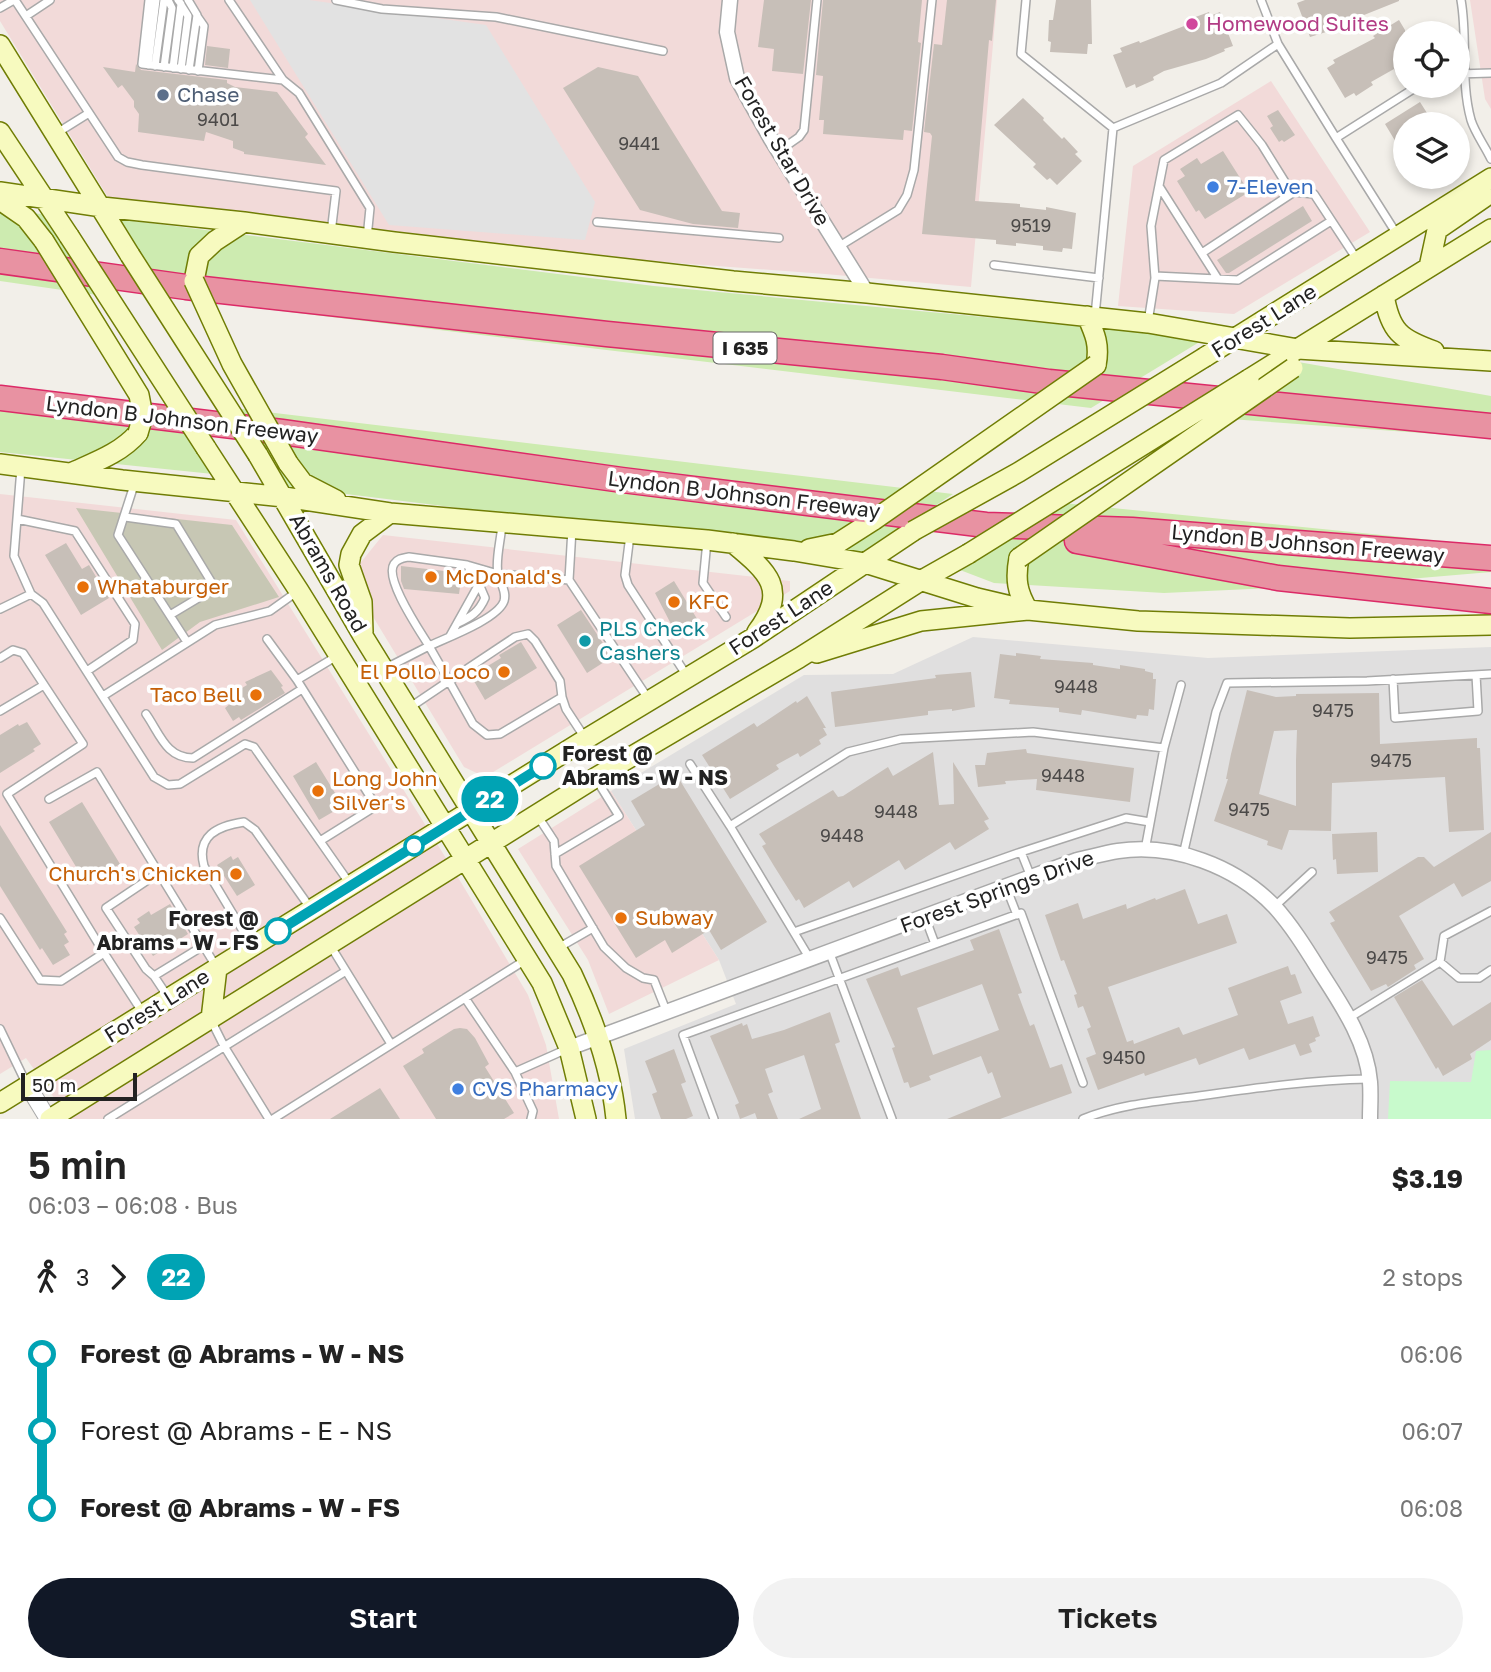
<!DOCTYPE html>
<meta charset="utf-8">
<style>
:root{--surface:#fff;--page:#f2f2f2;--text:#222;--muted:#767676;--accent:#111827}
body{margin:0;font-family:"Golos Text",sans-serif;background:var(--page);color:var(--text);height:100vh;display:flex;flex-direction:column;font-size:26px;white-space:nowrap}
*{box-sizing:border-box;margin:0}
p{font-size:23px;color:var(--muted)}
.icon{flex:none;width:38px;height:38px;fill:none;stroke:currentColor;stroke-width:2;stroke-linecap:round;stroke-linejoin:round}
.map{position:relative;height:1119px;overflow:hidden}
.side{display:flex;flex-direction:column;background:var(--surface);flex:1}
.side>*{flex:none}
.badge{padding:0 14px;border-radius:23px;font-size:24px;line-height:46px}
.buttons{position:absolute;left:1393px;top:21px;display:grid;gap:14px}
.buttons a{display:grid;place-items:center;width:77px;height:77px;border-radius:50%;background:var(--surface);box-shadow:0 4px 10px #0003;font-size:35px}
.scale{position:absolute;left:21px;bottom:18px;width:116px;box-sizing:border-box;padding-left:7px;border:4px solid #222;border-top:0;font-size:19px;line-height:24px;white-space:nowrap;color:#222;-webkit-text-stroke:5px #fff;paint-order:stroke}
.map>.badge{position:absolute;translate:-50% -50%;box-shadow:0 0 0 4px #fff}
.legs{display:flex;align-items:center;gap:10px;height:77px;padding:0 28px;font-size:23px}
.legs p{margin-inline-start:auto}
.summary{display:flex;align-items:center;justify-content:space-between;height:119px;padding:0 28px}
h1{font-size:38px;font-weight:600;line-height:52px}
.action{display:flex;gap:14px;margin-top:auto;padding:14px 28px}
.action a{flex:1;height:80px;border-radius:42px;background:var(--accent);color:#fff;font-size:28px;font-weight:600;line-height:80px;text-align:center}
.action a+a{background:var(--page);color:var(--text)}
ul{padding:0 28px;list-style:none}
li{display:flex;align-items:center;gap:24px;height:77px;font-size:26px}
li i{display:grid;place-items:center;width:10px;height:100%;margin:0 9px;background:currentColor}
li i::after{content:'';width:18px;height:18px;margin:-9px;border:5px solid;border-radius:50%;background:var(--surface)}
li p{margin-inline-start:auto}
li:first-child i{background:linear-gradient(#0000 50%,currentColor 0)}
li:last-child i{background:linear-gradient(currentColor 50%,#0000 0)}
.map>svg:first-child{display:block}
.residential{fill:#e0dfdf}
.commercial{fill:#f2dad9}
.construction{fill:#c7c7b4}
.grass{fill:#cdebb0}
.park{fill:#c8facc}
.parking{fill:#e2e2e2}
.building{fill:#c7bfb8;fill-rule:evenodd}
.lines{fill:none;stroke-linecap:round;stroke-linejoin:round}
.service-casing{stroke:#a9a9a9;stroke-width:10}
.minor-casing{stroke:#a9a9a9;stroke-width:17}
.tertiary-casing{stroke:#a9a9a9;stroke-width:18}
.secondary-casing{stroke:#707d05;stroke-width:22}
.motorway-casing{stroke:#dc2a67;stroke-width:27}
.service{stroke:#fff;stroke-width:7}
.minor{stroke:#fff;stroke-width:14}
.tertiary{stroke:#fff;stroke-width:16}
.secondary{stroke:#f7fabf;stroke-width:19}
.motorway{stroke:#e892a2;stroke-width:24}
.secondary-bridge-casing{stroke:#707d05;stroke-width:22;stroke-linecap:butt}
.secondary-bridge{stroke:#f7fabf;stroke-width:19}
.line-1-casing{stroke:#fff;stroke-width:16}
.line-1{stroke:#00a3b4;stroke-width:10}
.hotel-dot{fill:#d1479c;stroke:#fff;stroke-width:2.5}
.service-dot{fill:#5c6f8a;stroke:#fff;stroke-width:2.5}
.shop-dot{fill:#3f7fe0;stroke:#fff;stroke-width:2.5}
.food-dot{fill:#e8710a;stroke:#fff;stroke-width:2.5}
.culture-dot{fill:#0f9aa8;stroke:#fff;stroke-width:2.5}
.stop-1-dot{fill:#fff;stroke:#00a3b4;stroke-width:3.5}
.labels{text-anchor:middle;stroke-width:7;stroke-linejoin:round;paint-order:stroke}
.number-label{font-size:18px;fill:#4b4948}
.shield{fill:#fff;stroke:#646464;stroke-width:2}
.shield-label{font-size:19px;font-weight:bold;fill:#222}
.hotel-label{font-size:21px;fill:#b23c85;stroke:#fff;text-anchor:start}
.service-label{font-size:21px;fill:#4e5e75;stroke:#fff;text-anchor:start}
.street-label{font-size:21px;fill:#222;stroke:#fff}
.shop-label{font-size:21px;fill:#366cbe;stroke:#fff;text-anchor:start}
.food-label{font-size:21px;fill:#c56008;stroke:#fff;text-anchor:start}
.culture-label{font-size:21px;fill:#0d838f;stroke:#fff;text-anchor:start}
.stop-label{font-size:21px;font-weight:bold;fill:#222;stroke:#fff;text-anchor:start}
</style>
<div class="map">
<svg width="1491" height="1119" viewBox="0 0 1491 1119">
<rect width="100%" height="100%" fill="#f2efe9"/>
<path class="residential" d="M973,637l235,21 283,-11v472h-856l-11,-70 112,-45 -17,-44 -108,-169 193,-116 89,-1z"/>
<path class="commercial" d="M0,0h997l-26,287 -146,-13 -431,-32 -280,-35 -114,-186z
M1470,0h21v109l-6,-10z
M1271,81l99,151 -136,82 -116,-8 15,-140z
M0,494l236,26 226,364 66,111 18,50 13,74h-490l-43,-61 -26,16z
M383,535l407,46v10l-305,186 -21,-10 -115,-190z
M611,791l108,169 -110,54 -21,-54 -70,-111z"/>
<path class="construction" d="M76,508l156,17 47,72 -79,25 -38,28z"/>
<path class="grass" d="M0,209l49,6 55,81 -104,-15z
M117,219l537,67 552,52 -115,70 -927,-111z
M1287,360l204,36v42l-289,-21z
M0,387l172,18 41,69 -213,-22z
M234,408l719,86 -96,63 -576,-71z
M1063,503l428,43v26l-153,13 -174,8 -170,-10 -34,-13z"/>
<path class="park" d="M1491,1050v69h-103l2,-38 81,1 5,-31z"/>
<path class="parking" d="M250,0h59l177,25 109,177 -10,38 -196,-15z"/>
<path class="building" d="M764,0h47l-8,74 -31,-3 2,-22 -16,-2z
M823,0h99l-4,42 3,1 -9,88 -8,-1 -1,10 -80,-6 1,-14h-5l4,-44 -7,-1z
M947,0h49l-4,41 -3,-1 -14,161 45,3v3l26,3v-3l30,6 -4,36 -9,-1 -1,4 -19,-2v-4l-27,-3v3l-20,-2v-4l-74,-6 10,-98 -2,-3 -6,-1 10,-88 8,1z
M1056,0h35l1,44h-4l-1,10 -37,-2 1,-10 -3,-1 1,-21h4z
M1305,0h94v1l-50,20 -10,7 -29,9 -13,-34z
M1209,12l1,4 10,-4 13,34 -9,3 1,2 -19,8 -42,12 -11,6 1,3 -18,8 -1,-4 -9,4 -13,-33 9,-3 -2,-4 19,-7 1,2 52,-20 -2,-4z
M1399,20l6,10v35l-10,6 -1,-2 -23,13 2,3 -17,11 -2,-3 -9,5 -18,-30 8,-5 -2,-3 42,-22 -2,-2z
M207,46l23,3 -2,19 -23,-3z
M136,64l5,6 86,10v3l8,4 42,5 31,42 -3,3 21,28 -82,-11v-2l-11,-4v-7l-27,-9 -2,9 -66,-9 1,-18 -5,-7v-6l-12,-16 -4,3 -15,-21 32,5z
M598,67l40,9 84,135 18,2 -2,15 -45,-4 -53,-14 -77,-122z
M1023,98l21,20 -1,2 19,19 2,-2 14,15 -3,2 7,7 -25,24 -7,-7 -3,2 -14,-13 3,-3 -42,-39z
M1420,102l14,22h-29v14l-8,6 -12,-20z
M1278,110l17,25 -11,7 -2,-2 -3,2 -9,-14 3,-2 -6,-10z
M1223,151l26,41 -44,27 -6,-9 -3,2 -19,-31 8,-5 -5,-7 17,-11 4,6z
M1303,206l9,15 -83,52h-3l-9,-13z
M66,543l16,26 7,-4 20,33 -28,17 -36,-60z
M401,566l61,7 -3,21 -55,-5 -3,-8z
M674,581l28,46 -18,11 -9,-14 -3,2 -17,-33z
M581,610l31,47 -25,16 -30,-48z
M521,642l16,26 -52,32 -14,-24 30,-18 -2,-3z
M1016,653l25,3 -1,3 53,4v2l27,4v-4l25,4v2l8,2v6h3l-2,31 -5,-1 -1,7 -11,-1 -1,4 -54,-9 -1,5 -22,-3v-4l-50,-4 1,-4 -16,-2 6,-44 16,2z
M271,670l12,16 -2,1 4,6 -44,27 -2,-3 -6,4 -8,-13 6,-5 -4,-6 20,-12 -2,-3z
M971,672l4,35 -23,4v-2l-24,2v4l-93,12 -4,-35 105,-14 -1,-3z
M1247,690l29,7 20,-1v-2l83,-1 1,51 97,-6v10h3l4,82 -35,2 -4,-55 -113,6 -1,48 -42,-1 -7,20 -15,-5 1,-4 -54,-20 14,-42h-2l5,-25zM1297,730l-1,30v46l-37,-12 15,-63z
M807,696l19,32h-3l4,7 -8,5 2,4 -21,13 -2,-4 -22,12 3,4 -49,30 -28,-44 52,-32 3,4 39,-26 1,2z
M27,722l14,22 -8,5 2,2 -35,22v-38l18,-11 1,2z
M1026,749l1,4 107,15 -4,34 -94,-12 1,-11 -32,2 1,3 -28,3 -3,-22h10l2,-12z
M933,752l6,53 15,-1 -1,-42 36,57 -5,2 5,8 -34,21 -5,-8 -45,28 -6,-10 -46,28 -4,-7 -45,27 -5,-9 -3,2 -22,-35 -12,-20 4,-2 -7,-10 74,-44 5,7 5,-1 45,-29 5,9z
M316,762l27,44 -24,14 -26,-44z
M676,774l91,148 -46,28 -12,-20 -37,23 -7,-13 -29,18 -57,-92 66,-41 -14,-24z
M82,802l38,62 -33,21 -38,-63z
M0,825l67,107 -3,2 5,8 -5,3 6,10 -17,10 -11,-17 -2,2 -40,-64z
M1377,832l1,40 -41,2 -1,-15 -3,1 -1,-26z
M1491,832v49l-29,16 -8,-14 -55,33 25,43 -10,6 2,4 -28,18 -2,-3 -15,7 -41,-68 5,-2 -6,-9 89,-55h6l10,10z
M231,856l2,4 5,-3 17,28 -18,11 -20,-31z
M1185,889l13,35 29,-10 10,29 -129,44 19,55 6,-2 1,4 45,-17 4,8 55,-20 -10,-27 60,-22 3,9 4,-1 7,19 -22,8 8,23 25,-8 7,20 -5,2 1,3 -7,3 3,8 -12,4 -5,-12 -46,16 -5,-12 -45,17 -3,-7 -51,18 -1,-3 -46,17 -12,-32 10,-4 -9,-25 4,-2 -8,-21 -5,2 -4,-13 3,-1 -13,-34 -3,1 -16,-46 33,-12 5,16 43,-15 1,5 28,-11 1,2z
M170,904l18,30 -35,22 -19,-29 6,-4 -3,-4 12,-8 2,4z
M999,929l23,64 -4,1 12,32 4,-2 16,44 12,-4 10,29 -72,26h-53l54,-22 -9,-25 -4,2 -7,-18 -52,20 2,4 -21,8 -2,-6 -4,1 -12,-35 3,-1 -29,-68 32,-12 3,9 73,-26 -4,-10zM982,984l17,46 -66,25 -16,-47z
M1422,980l31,46 38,-24v38l-21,14 2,5 -29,17 -5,-9 -2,2 -42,-72z
M830,1012l10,30 -5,2 26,75h-62l22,-10 -17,-54 -39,14 8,23 -5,2 10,25h-21l-2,-6 -15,6 -5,-14 4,-2 -29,-67 32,-13 1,3 4,-2 5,15 32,-9z
M460,1028l7,1 8,9 14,26 -4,3 29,46 -10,6h-68l-33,-53 21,-13 -2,-4 32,-20z
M674,1049l12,33 -5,2 12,32 -7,3h-25l-9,-25 5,-2 -12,-31z
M380,1088l20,31h-70z"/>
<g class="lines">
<defs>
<path id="service" d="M15,0l103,157 9,5 15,3 194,26 -5,42
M149,0l-7,64 141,16
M188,0l9,15 -8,55
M229,0l54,80 16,13 71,115 -3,30
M336,0l46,9 114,8 167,34
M1026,0l-5,54 92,74
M1261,0l17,44
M1461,0c7,39 -1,81 10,120 4,13 14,26 20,39
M0,8l14,-8
M26,16l24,-16
M197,16l7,10 -6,45
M148,65l8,-65
M155,66l9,-66
M164,67l8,-59 -4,-8
M173,68l8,-64 -3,-4
M181,69l7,-53 -7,-11
M1458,74l33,-1
M57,133l32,-20
M779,151l20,-14 5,-7 13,-130
M1159,186l59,93
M597,222l182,16
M1398,236l-62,-98 82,-52
M838,247l60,-37 9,-15 7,-25 18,-170
M1202,253l92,-61
M994,265l105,13
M1155,276l83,4 93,-59
M1095,316l18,-188 108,-45 57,-39 58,94
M1148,322l7,-44 -4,-52 13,-66 74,-45 24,30 23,37 9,10 20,2 44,67
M135,482l-17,53 69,107
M125,517l51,7 39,64 -45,27
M17,519l58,12 60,93 -2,16 -46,31
M572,529l-3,51 80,120
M630,535l-5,40 3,10 59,91
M707,541l-4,42 23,34
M467,565l31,9 71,6
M31,594l12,9 111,174 14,8 12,-1 65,-40 9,3 96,137
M0,609l31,-15 -17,-38 7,-88
M458,623c13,-6 21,-11 27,-25l-6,-14
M450,636l29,-52 -12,-19 -58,-8c-5,1 -11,1 -15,7 -10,15 26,67 35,82 17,-8 69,-27 75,-45 3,-10 -4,-17 -6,-27 -3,-14 3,-34 4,-50
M267,639l30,41 40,-24
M0,658l13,-8 10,3 60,91 -76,50 97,159 39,60
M386,668l43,-22 20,35 66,-44 13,-3 7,7 25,40 2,16
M1393,679l2,39 83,-7 -2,-36
M297,680l79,126 -56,35
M103,696l112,-71 55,-14 28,-20
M409,708l40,-27 24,43 14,11 13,-1 62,-37 4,12 19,29
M0,711l44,-26
M146,714c14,20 20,44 47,44l109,-69
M1164,748l17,-63
M690,764l40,62 118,-74 53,-13 132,-7 131,16 -19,102
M49,799l48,-27 120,196
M537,815l17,26 2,25 48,81 22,21 17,10 11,2 13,33
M730,826l80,133
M1021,852l10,25
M555,854l64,-38 -23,-37
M1183,855l33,-143 11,-29 140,-2 124,-7
M158,873l-52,35 40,61 8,7 14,21
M1006,887l11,28
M1275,906l37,-34
M925,917l10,27
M0,918l40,62 21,1 43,-28
M794,932l227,-80 105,-34 24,4
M330,945l61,99
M252,946l-48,-80c-8,-30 13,-40 40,-44l11,8 56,79
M558,948l35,-20
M829,951l63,168
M1440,962l4,-26 47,-25
M154,976l49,-30
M465,998l50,74 52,-23
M1349,1018l91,-56 19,16h20l12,-8
M211,1020l13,26 45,73
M0,1029l27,56
M515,1072l18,39 -2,8
M108,1119l238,-148
M273,1119l254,-160
M714,1119l-31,-84 338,-122 62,170
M1083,1119c37,-15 77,-18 116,-23 56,-8 113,-16 170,-17"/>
<path id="minor" d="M730,0l-3,32 10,46 34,61 96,154
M569,1048l508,-188c14,-3 28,-7 41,-9 56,-8 117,15 156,55 19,21 34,46 49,70 20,31 44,67 47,106 1,12 0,25 0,37"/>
<path id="tertiary" d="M28,1086l20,33"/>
<path id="secondary" d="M0,45l130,210
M0,132l69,104
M0,192l102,15 142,15 150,20 339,39 134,12 281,30 150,26 193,12
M0,200l26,18 18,23
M1429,267l8,-37 48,-33
M194,281l5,-25 16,-15 29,-19
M1384,295c6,36 16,44 50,56
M1087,316c8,18 13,29 9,49
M1205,357l286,-179
M1249,379l242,-150
M206,448l93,143 243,392 27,65 17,71
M258,455l105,181 209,338c22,46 39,94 44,145
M288,463l15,20 33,17
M0,464l122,16 162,17 106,16 317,27 87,11 71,12 112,35 51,12 110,11 212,7 141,-3
M71,473c24,-11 50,-20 67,-40
M733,543c35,29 56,46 24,89
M809,549l29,-6 36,-23
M363,632l-1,-30 -13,-37 2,-11 11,-20 28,-21
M817,653l104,-32 107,-11c-11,-18 -13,-31 -9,-52
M211,1019l6,-51
M0,1103l586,-364 167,-101 160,-107
M50,1119l545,-341 204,-120 123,-78 46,-26"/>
<path id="motorway" d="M0,261l186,26 421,47 335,33 107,15 442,44
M0,398l282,34 340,48 364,45 146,5 359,28
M1077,541l201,37 213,23"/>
</defs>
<use href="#service" class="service-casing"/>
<use href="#minor" class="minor-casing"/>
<use href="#tertiary" class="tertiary-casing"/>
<use href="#secondary" class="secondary-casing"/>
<use href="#motorway" class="motorway-casing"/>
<use href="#service" class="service"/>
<use href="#minor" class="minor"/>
<use href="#tertiary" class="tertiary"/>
<use href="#secondary" class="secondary"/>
<use href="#motorway" class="motorway"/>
<defs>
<path id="secondary-bridge" d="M69,236l137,212
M44,241l95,154 4,21 -5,17
M130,255l128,200
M194,281l38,83 56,99
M874,520l222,-155
M913,531l106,-59 186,-115
M968,554l281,-175
M1019,558l274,-190"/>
</defs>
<use href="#secondary-bridge" class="secondary-bridge-casing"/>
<use href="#secondary-bridge" class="secondary-bridge"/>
</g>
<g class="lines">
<defs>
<path id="line-1" d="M278,931l265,-165"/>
</defs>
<use href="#line-1" class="line-1-casing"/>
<use href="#line-1" class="line-1"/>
</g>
<circle class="hotel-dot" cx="1192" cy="24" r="7"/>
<circle class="service-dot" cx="163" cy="95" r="7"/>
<g class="shop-dot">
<circle cx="1213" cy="187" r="7"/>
<circle cx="458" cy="1089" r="7"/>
</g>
<g class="food-dot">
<circle cx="431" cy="577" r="7"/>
<circle cx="83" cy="587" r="7"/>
<circle cx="674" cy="602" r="7"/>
<circle cx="504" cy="672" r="7"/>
<circle cx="256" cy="695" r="7"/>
<circle cx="318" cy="791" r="7"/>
<circle cx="236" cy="874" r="7"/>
<circle cx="621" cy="918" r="7"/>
</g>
<circle class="culture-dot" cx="585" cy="641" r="7"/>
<g class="stop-1-dot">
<circle cx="543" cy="766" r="12"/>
<circle cx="414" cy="846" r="9"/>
<circle cx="278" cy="931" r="12"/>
</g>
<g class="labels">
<g class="number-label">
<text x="218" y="126">9401</text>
<text x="639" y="150">9441</text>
<text x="1031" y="232">9519</text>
<text x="1076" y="693">9448</text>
<text x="1333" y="717">9475</text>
<text x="1391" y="767">9475</text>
<text x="1063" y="782">9448</text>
<text x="1249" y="816">9475</text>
<text x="896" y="818">9448</text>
<text x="842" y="842">9448</text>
<text x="1387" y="964">9475</text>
<text x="1124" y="1064">9450</text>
</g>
<rect class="shield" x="713.5" y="332.5" width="63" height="31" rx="5"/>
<g class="shield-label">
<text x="745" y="355">I 635</text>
</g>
<g class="hotel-label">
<text x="1206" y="31">Homewood Suites</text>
</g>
<g class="service-label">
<text x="177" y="102">Chase</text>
</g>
<g class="street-label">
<text transform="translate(782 151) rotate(60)" y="7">Forest Star Drive</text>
<text transform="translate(1264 321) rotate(-32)" y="7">Forest Lane</text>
<text transform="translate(182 420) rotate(7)" y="7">Lyndon B Johnson Freeway</text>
<text transform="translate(744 495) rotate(7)" y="7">Lyndon B Johnson Freeway</text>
<text transform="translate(1308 544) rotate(5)" y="7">Lyndon B Johnson Freeway</text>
<text transform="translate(328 573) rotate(60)" y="7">Abrams Road</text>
<text transform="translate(781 618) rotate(-33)" y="7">Forest Lane</text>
<text transform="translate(997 892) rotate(-20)" y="7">Forest Springs Drive</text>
<text transform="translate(157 1006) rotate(-32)" y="7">Forest Lane</text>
</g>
<g class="shop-label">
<text x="1227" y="194">7-Eleven</text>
<text x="472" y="1096">CVS Pharmacy</text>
</g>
<g class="food-label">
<text x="445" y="584">McDonald's</text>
<text x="97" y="594">Whataburger</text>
<text x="688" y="609">KFC</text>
<text x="490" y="679" text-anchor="end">El Pollo Loco</text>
<text x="242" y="702" text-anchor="end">Taco Bell</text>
<text x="332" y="786">Long John<tspan x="332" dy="24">Silver's</tspan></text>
<text x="222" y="881" text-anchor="end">Church's Chicken</text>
<text x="635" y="925">Subway</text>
</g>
<g class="culture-label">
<text x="599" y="636">PLS Check<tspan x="599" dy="24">Cashers</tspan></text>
</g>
<g class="stop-label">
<text x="562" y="761">Forest @<tspan x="562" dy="24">Abrams - W - NS</tspan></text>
<text x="259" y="926" text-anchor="end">Forest @<tspan x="259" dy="24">Abrams - W - FS</tspan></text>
</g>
</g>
</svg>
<div class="buttons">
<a><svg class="icon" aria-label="locate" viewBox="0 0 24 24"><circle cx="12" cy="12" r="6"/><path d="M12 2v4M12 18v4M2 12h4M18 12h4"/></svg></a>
<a><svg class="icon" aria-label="layers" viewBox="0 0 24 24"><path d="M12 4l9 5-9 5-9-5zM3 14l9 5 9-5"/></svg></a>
</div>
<div class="scale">50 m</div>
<b class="badge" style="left:490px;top:799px;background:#00a3b4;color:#fff">22</b>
</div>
<section class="side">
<div class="summary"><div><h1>5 min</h1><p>06:03 – 06:08 · Bus</p></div><b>$3.19</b></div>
<div class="legs"><svg class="icon" aria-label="walk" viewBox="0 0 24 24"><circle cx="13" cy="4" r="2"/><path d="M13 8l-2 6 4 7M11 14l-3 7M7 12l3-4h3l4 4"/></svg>3<svg class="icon" aria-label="forward" viewBox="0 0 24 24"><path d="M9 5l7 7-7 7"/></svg><b class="badge" style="background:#00a3b4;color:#fff">22</b><p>2 stops</p></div>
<ul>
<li><i style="color:#00a3b4"></i><b>Forest @ Abrams - W - NS</b><p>06:06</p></li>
<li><i style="color:#00a3b4"></i><span>Forest @ Abrams - E - NS</span><p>06:07</p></li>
<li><i style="color:#00a3b4"></i><b>Forest @ Abrams - W - FS</b><p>06:08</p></li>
</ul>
<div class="action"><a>Start</a><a>Tickets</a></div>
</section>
